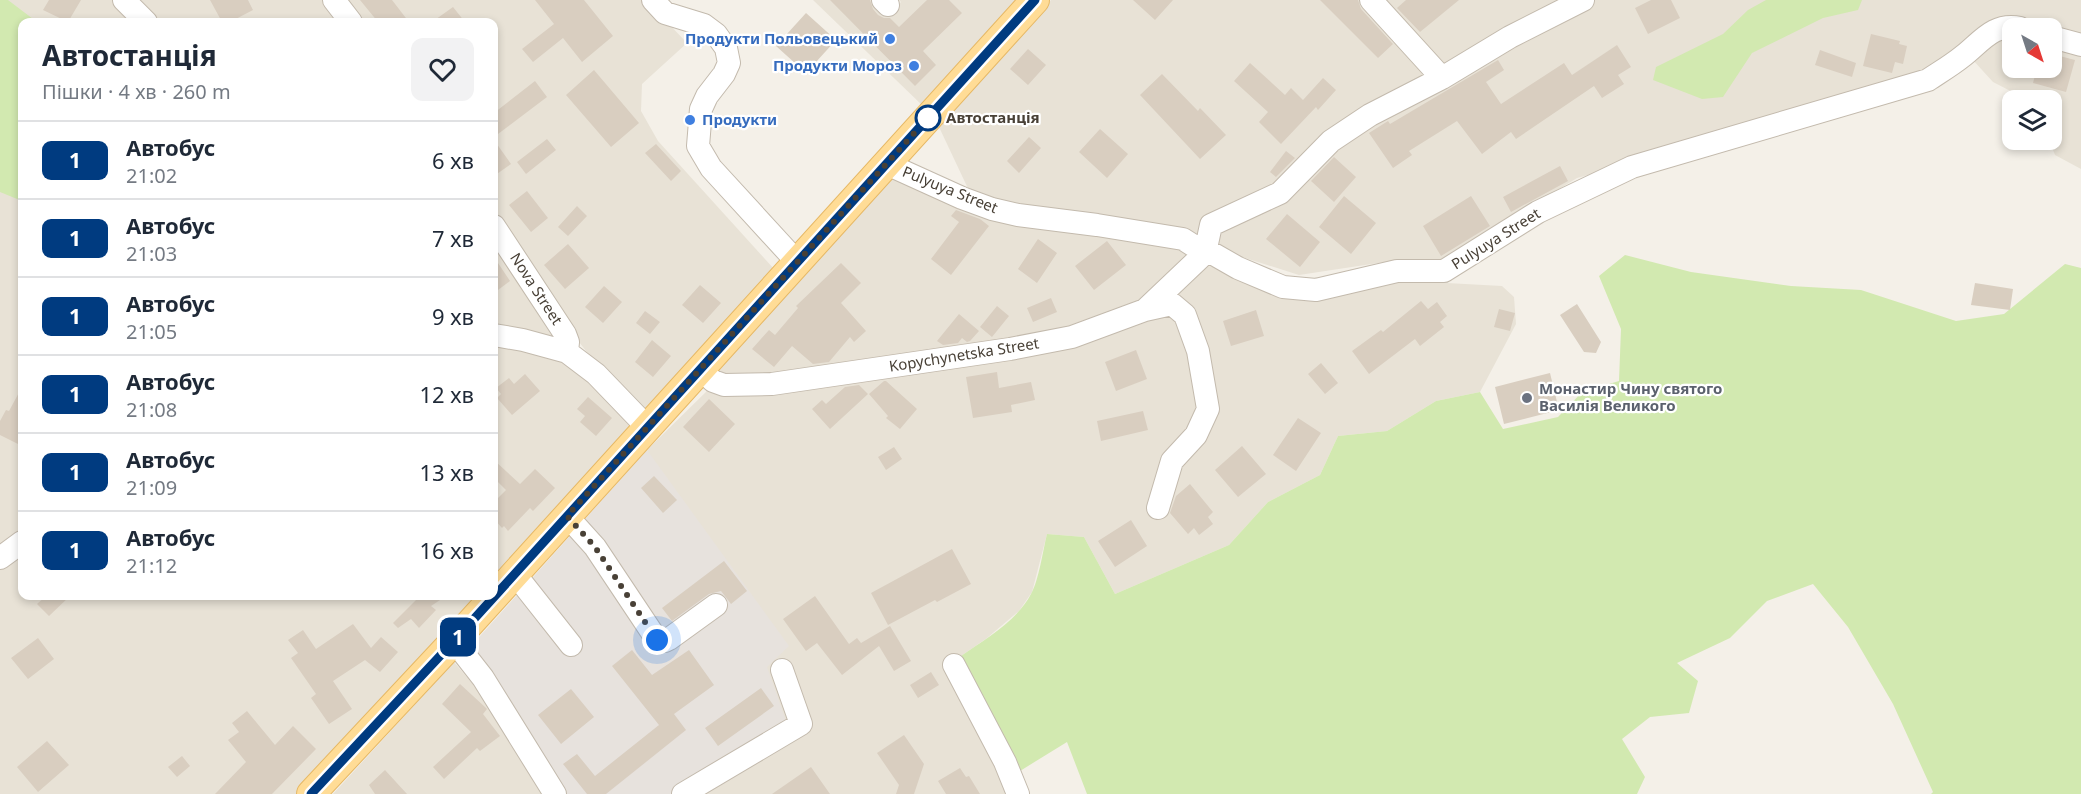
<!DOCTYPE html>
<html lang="uk">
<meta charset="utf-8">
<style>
:root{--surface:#fff;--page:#f2f2f3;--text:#1f2937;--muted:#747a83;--line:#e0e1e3}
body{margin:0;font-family:"Noto Sans",sans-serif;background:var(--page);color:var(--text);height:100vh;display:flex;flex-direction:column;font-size:22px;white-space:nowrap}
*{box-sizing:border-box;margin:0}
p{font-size:20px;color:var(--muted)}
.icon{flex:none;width:33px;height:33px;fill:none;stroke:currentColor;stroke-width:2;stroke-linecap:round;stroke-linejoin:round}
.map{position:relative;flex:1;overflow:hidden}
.side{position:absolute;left:18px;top:18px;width:480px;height:582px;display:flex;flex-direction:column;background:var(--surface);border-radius:12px;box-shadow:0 3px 9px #0003}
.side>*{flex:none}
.badge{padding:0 12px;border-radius:9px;font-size:21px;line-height:39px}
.needle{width:39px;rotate:141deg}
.controls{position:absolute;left:2002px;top:18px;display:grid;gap:12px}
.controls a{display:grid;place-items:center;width:60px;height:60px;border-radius:12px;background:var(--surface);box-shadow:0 3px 9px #0003;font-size:30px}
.you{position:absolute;width:30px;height:30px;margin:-15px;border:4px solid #fff;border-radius:50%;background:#1a73e8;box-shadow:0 0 0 9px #1a73e833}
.map>.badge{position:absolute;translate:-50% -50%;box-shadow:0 0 0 3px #fff}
.round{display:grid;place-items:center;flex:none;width:63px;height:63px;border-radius:12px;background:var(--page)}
.overview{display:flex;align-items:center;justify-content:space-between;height:102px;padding:0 24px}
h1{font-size:28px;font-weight:700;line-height:45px}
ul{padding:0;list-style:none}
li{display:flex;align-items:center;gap:18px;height:78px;padding:0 24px;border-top:2px solid var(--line)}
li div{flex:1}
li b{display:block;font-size:22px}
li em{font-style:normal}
li .badge{min-width:66px;font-weight:700;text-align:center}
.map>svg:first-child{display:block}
.residential{fill:#e8e2d6}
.industrial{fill:#e7e2dd}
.green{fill:#d2e9b0}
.building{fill:#d9cec0}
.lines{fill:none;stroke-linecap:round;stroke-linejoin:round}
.minor-casing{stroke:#c3baad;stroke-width:24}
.major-casing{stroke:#e6b865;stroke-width:30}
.minor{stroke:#fff;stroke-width:22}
.major{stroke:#ffdc96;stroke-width:28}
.line-casing{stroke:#fff;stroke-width:14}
.line{stroke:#003b80;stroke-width:9}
.walk{stroke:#484036;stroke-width:6;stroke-dasharray:0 10.8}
.shop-dot{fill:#3f7fe0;stroke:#fff;stroke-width:2}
.stop-dot{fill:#fff;stroke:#003b80;stroke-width:3}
.worship-dot{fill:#6b7280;stroke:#fff;stroke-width:2}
.labels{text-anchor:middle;stroke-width:4.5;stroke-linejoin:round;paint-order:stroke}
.shop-label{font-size:15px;font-weight:bold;fill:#366cbe;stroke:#fff;text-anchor:end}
.stop-label{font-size:15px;font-weight:bold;fill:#484036;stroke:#fff;text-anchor:start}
.street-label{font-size:15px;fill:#484036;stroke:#fff}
.worship-label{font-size:15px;font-weight:bold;fill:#5b616d;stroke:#fff;text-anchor:start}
</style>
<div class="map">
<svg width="2081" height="794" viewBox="0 0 2081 794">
<rect width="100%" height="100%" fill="#f4f0e8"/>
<path class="residential" d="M0,0h324l16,22h-318v574h460l-181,198h-301z
M342,0h304l41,43 -45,41 -1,27 17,30 116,128 -129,145 -59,-63 -43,-56 -49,-77v-196h-135z
M813,0h62l15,14 11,-12 -2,-2h120l-96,106z
M1051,0h1030v39l-29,-11h-7l-34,-9 -125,75 -309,84 -111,68 -41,21 -27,-7 -99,15 -146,-46 -181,-32 -33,-70z
M2013,33v35h39v-27l29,7v121l-26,-14 -6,-15h3v-40h-24l-35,-18 -21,-23 6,-9z
M894,176l294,72 -1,8 -46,50 -127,36 -289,39 -9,-13z
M494,241l97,137 42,48 -139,157z
M1214,266l117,27 79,-12 92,5 12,11 2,27 -36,68 -44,9 -49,30 -49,5 -18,39 -52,27 -39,43 -114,49 -31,-57 -37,-3 -15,58 -13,19 -32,27 -26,18 63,138h-354l117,-70 -140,-274 65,-64 352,-41 137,-78z
M454,662l28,33 60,99h-209z"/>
<path class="industrial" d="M647,450l142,196 -22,21 20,57 -117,70h-107l-91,-149z"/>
<path class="green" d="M0,0h8l29,22h-15v34l-3,9 3,2v134l-22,-9z
M1766,0h96l-4,10 -35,8 -71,35 -29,44 -21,2 -49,-19 3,-13 67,-33 25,-24z
M1625,255l66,17 100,14 70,4 95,31 48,-7 61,-50 16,4v526h-150l2,-2 -40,-88 -45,-77 -35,-43 -46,17 -37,37 -53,25 21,18 -9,32 -39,4 -28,22 23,38 -8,17h-550l-20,-52 -52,32 -36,-75 -18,-43c24,-17 56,-35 70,-62 8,-14 12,-44 16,-60l37,3 31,57 114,-49 39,-43 52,-27 18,-39 49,-5 49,-30 44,-9 23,37 55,-12 30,-31h14l17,-5 2,-52 -22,-53z"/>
<path class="building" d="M49,0h32l-13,22 -25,-12z
M210,0h38l5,10 -23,12h-8z
M360,0h32l17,22h-31z
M535,0h49l29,36 -31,26 -19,-24 -30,24 -11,-13 32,-25z
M830,0h40l3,9 5,6 6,3h6l9,9 28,-27h22l13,13 -39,38 13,14 -21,21z
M1133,0h40l-18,20z
M1320,0h38l3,9 32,35 -15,14z
M1406,0h53l-39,32 -23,-24z
M1651,0h20l9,18 -32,16 -13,-26z
M453,7l12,15h-33z
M806,13l30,27 -30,33 -30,-27z
M1871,34l29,7 -1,3 8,2 -4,18 -8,-2 -3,11 -29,-7z
M1617,45l14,22 -13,8 6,9 -22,14 -8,-12 -78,53 -5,-7 -29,22 -25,-33 -48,30 3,4 -19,13 -24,-35 19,-12 2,3 108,-64 6,10 -18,12 15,22 63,-41 8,12z
M1028,49l18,16 -18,20 -18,-16z
M1820,50l36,13 -4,14 -37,-12z
M2052,54l23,6 -9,32 -33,-9 4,-15h15z
M1250,63l35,32 6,-7 12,12 20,-22 13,12 -18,20 -2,-3 -35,37 -22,-22 9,-10 -34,-31z
M594,70l45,53 -28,24 -45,-52z
M1162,74l36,37 2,-3 26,27 -26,24 -60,-64z
M535,81l12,16 -53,40v-24z
M1100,129l28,25 -21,24 -28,-26z
M1029,137l12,11 -22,25 -12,-12z
M547,139l9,11 -30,24 -9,-12z
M494,140l17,24 -17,12z
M656,144l25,27 -10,10 -26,-28z
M1286,151l9,7 -19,19 -6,-5z
M1334,157l22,20 -22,25 -23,-21z
M1560,166l8,15 -57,31 -8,-15z
M527,191l21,27 -17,14 -22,-27z
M1344,196l32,27 -25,31 -32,-27z
M1471,196l19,30 -49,30 -18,-30z
M577,206l10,10 -19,20 -10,-9z
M956,210l24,9 9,7 -38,49 -20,-16 28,-37 -8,-6z
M1287,214l33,28 -20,25 -34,-28z
M1038,239l19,14 -20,30 -19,-14z
M1107,241l19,24 -32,25 -19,-24z
M568,244l21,24 -24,21 -21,-24z
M494,257l16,24 -16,12z
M841,263l20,20 -20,20 25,28 -12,11 -4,-5 -21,25 -16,2 -21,-18 -18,21 -22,-18 17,-19 6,5 23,-27 -2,-2z
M1975,283l38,6 -3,21 -39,-5z
M700,285l21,18 -18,20 -21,-18z
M604,286l18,16 -19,21 -18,-16z
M1051,298l6,14 -24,10 -6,-14z
M1421,301l7,8 9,-7 10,14 -7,6 4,5 -24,19 -5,-7 -46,35 -17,-23 29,-21 2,2z
M1577,304l24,38 -5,11 -12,-1 -24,-37z
M997,306l12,10 -17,21 -12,-10z
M1499,309l16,4 -5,18 -16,-4z
M1256,310l8,26 -33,10 -8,-25z
M645,311l15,11 -10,12 -14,-11z
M959,314l20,17 -9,10 -3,1 -5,-4 -4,5 -15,2 -6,-4z
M652,340l19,16 -18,21 -18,-15z
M1136,350l11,29 -31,12 -11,-29z
M1321,363l17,20 -13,11 -17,-20z
M997,372l2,16 32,-6 4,18 -24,5 1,7 -39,6 -7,-41z
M1550,373l9,37 -55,14 -9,-37z
M525,374l15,17 -28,24 -15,-17 4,-4 -5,-6 13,-10 5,6z
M884,381h2l31,28 -17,20 -14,-11 2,-2 -19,-22z
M859,385l9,9 -38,35 -18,-20 10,-9 4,4 19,-17z
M22,387v50l-4,7 -18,-9v-14l6,-11 3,1z
M588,397l24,21 -16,18 -16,-14 5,-6 -8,-7z
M709,399l26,25 -26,28 -26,-25z
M1143,411l5,19 -47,11 -4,-20z
M1298,418l23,15 -25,38 -23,-16z
M1242,446l24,28 -28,23 -23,-27z
M894,447l8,12 -16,11 -8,-13z
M494,460l26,24 15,-15 20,19 -22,23 -3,-3 -22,23 -4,-5 -2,2 -8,-9v-17l12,-12 -12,-12z
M654,476l23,24 -14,13 -22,-25z
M1190,484l23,28 -5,5 5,7 -14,11 -5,-7 -6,6 -18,-21 6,-17z
M1131,520l16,26 -32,21 -17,-26z
M952,549l19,35 -34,18 -2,-2 -47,25 -17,-32z
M724,561l23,30 -16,13 -10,-13 -12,3 -37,27 -10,-13z
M46,596h24l-21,20 -12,-12z
M420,596h26l-15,10 5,4 -17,18 -8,-9 -13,9 -5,-5z
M815,596l34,48 8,-6 4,5 29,-17 21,35 -17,10 -15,-25 -37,29 -25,-32 -11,8 -23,-32z
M353,624l18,24 10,-11 17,15 -18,20 -15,-12 -32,21 19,28 -23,15 -18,-26 5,-4 -25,-36 7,-5 -10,-13 15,-10 13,19z
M38,638l16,21 -26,20 -17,-21z
M632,650l20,25 37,-25 25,35 -40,29 12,16 -80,64h-19l-24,-30 14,-10 18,22 64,-51 -47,-59z
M931,672l8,13 -21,13 -8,-13z
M460,684l25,23 2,2 -4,5 17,22 -20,15 -3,-3 -33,31 -11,-12 38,-35 -29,-28z
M761,688l13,18 -56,40 -13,-18z
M571,689l23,28 -33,27 -23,-29z
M247,711l28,34 18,-19 23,23 -44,45h-57l31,-32 -18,-22 11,-8 -7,-9z
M904,735l20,29 -10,30h-18l3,-9 -22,-32z
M47,741l22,24 -31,27 -21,-25z
M182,756l8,10 -13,11 -9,-10z
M811,767l19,27h-58z
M960,768l6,9 3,-1 11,18h-34l-8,-13z
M385,770l22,24h-32l-6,-9z"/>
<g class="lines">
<defs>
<path id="minor" d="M124,0l22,22
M334,0l17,22
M653,0l12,13 39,12 12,9 10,14 3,15 -5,11 -17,22 -6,13 -3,37 13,22 87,95
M883,0l5,5
M1371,0l71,78
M2052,37l29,8
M887,164l75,34 30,11 26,6 79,10 86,14 22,14 5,-1 28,16 45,19 33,3 81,-19h47l94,-59 94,-45 296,-87c12,-8 24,-15 35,-24 18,-14 31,-34 57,-28
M494,226l71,108 3,8 -1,10 29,22 52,54
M1145,310l27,-6 13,11 13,36 10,58 -12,26 -24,26 -14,47
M494,335l29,5 44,12
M701,370l12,11 11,4 48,-1 238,-35 62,-12 73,-27 60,-57 6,-28 69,-32 51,-52 39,-26 72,-37 68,-41 73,-37
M567,516l28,31 62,93 8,1 4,-2 47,-34
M0,558l22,-16
M515,574l56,71
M454,641l29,37 72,116
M954,665l51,97 13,32
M683,794l118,-70 -19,-54"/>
<path id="major" d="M311,794l143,-153 581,-641"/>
</defs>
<use href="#minor" class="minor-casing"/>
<use href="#major" class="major-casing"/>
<use href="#minor" class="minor"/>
<use href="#major" class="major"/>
</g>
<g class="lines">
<defs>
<path id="line" d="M311,794l143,-153 581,-641"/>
</defs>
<use href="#line" class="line-casing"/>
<use href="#line" class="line"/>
<path class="walk" d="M657,640l-62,-93 -28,-31 361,-398"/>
</g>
<g class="shop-dot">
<circle cx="890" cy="39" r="6"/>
<circle cx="914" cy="66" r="6"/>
<circle cx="690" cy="120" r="6"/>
</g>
<circle class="stop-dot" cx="928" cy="118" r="12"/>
<circle class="worship-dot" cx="1527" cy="398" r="6"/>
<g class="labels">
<g class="shop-label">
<text x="878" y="44">Продукти Польовецький</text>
<text x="902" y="71">Продукти Мороз</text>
<text x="702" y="125" text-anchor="start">Продукти</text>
</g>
<g class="stop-label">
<text x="946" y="123">Автостанція</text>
</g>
<g class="street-label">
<text transform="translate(950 190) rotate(22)" y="5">Pulyuya Street</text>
<text transform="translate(1496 239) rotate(-32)" y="5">Pulyuya Street</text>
<text transform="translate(536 289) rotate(57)" y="5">Nova Street</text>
<text transform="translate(964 355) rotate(-9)" y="5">Kopychynetska Street</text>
</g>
<g class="worship-label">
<text x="1539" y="394">Монастир Чину святого<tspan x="1539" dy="17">Василія Великого</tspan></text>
</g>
</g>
</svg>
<div class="controls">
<a><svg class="needle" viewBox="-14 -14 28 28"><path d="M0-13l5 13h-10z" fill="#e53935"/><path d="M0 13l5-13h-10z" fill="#747a83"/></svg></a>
<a><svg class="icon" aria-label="layers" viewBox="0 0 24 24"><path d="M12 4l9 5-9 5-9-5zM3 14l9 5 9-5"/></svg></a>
</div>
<div class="you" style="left:657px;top:640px"></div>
<b class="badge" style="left:458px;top:637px;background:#003b80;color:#fff">1</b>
<section class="side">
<div class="overview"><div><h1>Автостанція</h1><p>Пішки · 4 хв · 260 m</p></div><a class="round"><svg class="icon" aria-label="heart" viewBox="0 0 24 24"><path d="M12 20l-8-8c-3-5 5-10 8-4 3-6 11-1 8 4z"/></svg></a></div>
<ul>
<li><span class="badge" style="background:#003b80;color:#fff">1</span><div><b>Автобус</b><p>21:02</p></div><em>6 хв</em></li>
<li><span class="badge" style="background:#003b80;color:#fff">1</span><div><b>Автобус</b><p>21:03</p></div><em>7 хв</em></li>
<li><span class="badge" style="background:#003b80;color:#fff">1</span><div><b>Автобус</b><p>21:05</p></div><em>9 хв</em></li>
<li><span class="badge" style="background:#003b80;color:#fff">1</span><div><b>Автобус</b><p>21:08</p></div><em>12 хв</em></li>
<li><span class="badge" style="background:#003b80;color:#fff">1</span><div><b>Автобус</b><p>21:09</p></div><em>13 хв</em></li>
<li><span class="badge" style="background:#003b80;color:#fff">1</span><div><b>Автобус</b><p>21:12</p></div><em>16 хв</em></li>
</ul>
</section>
</div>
